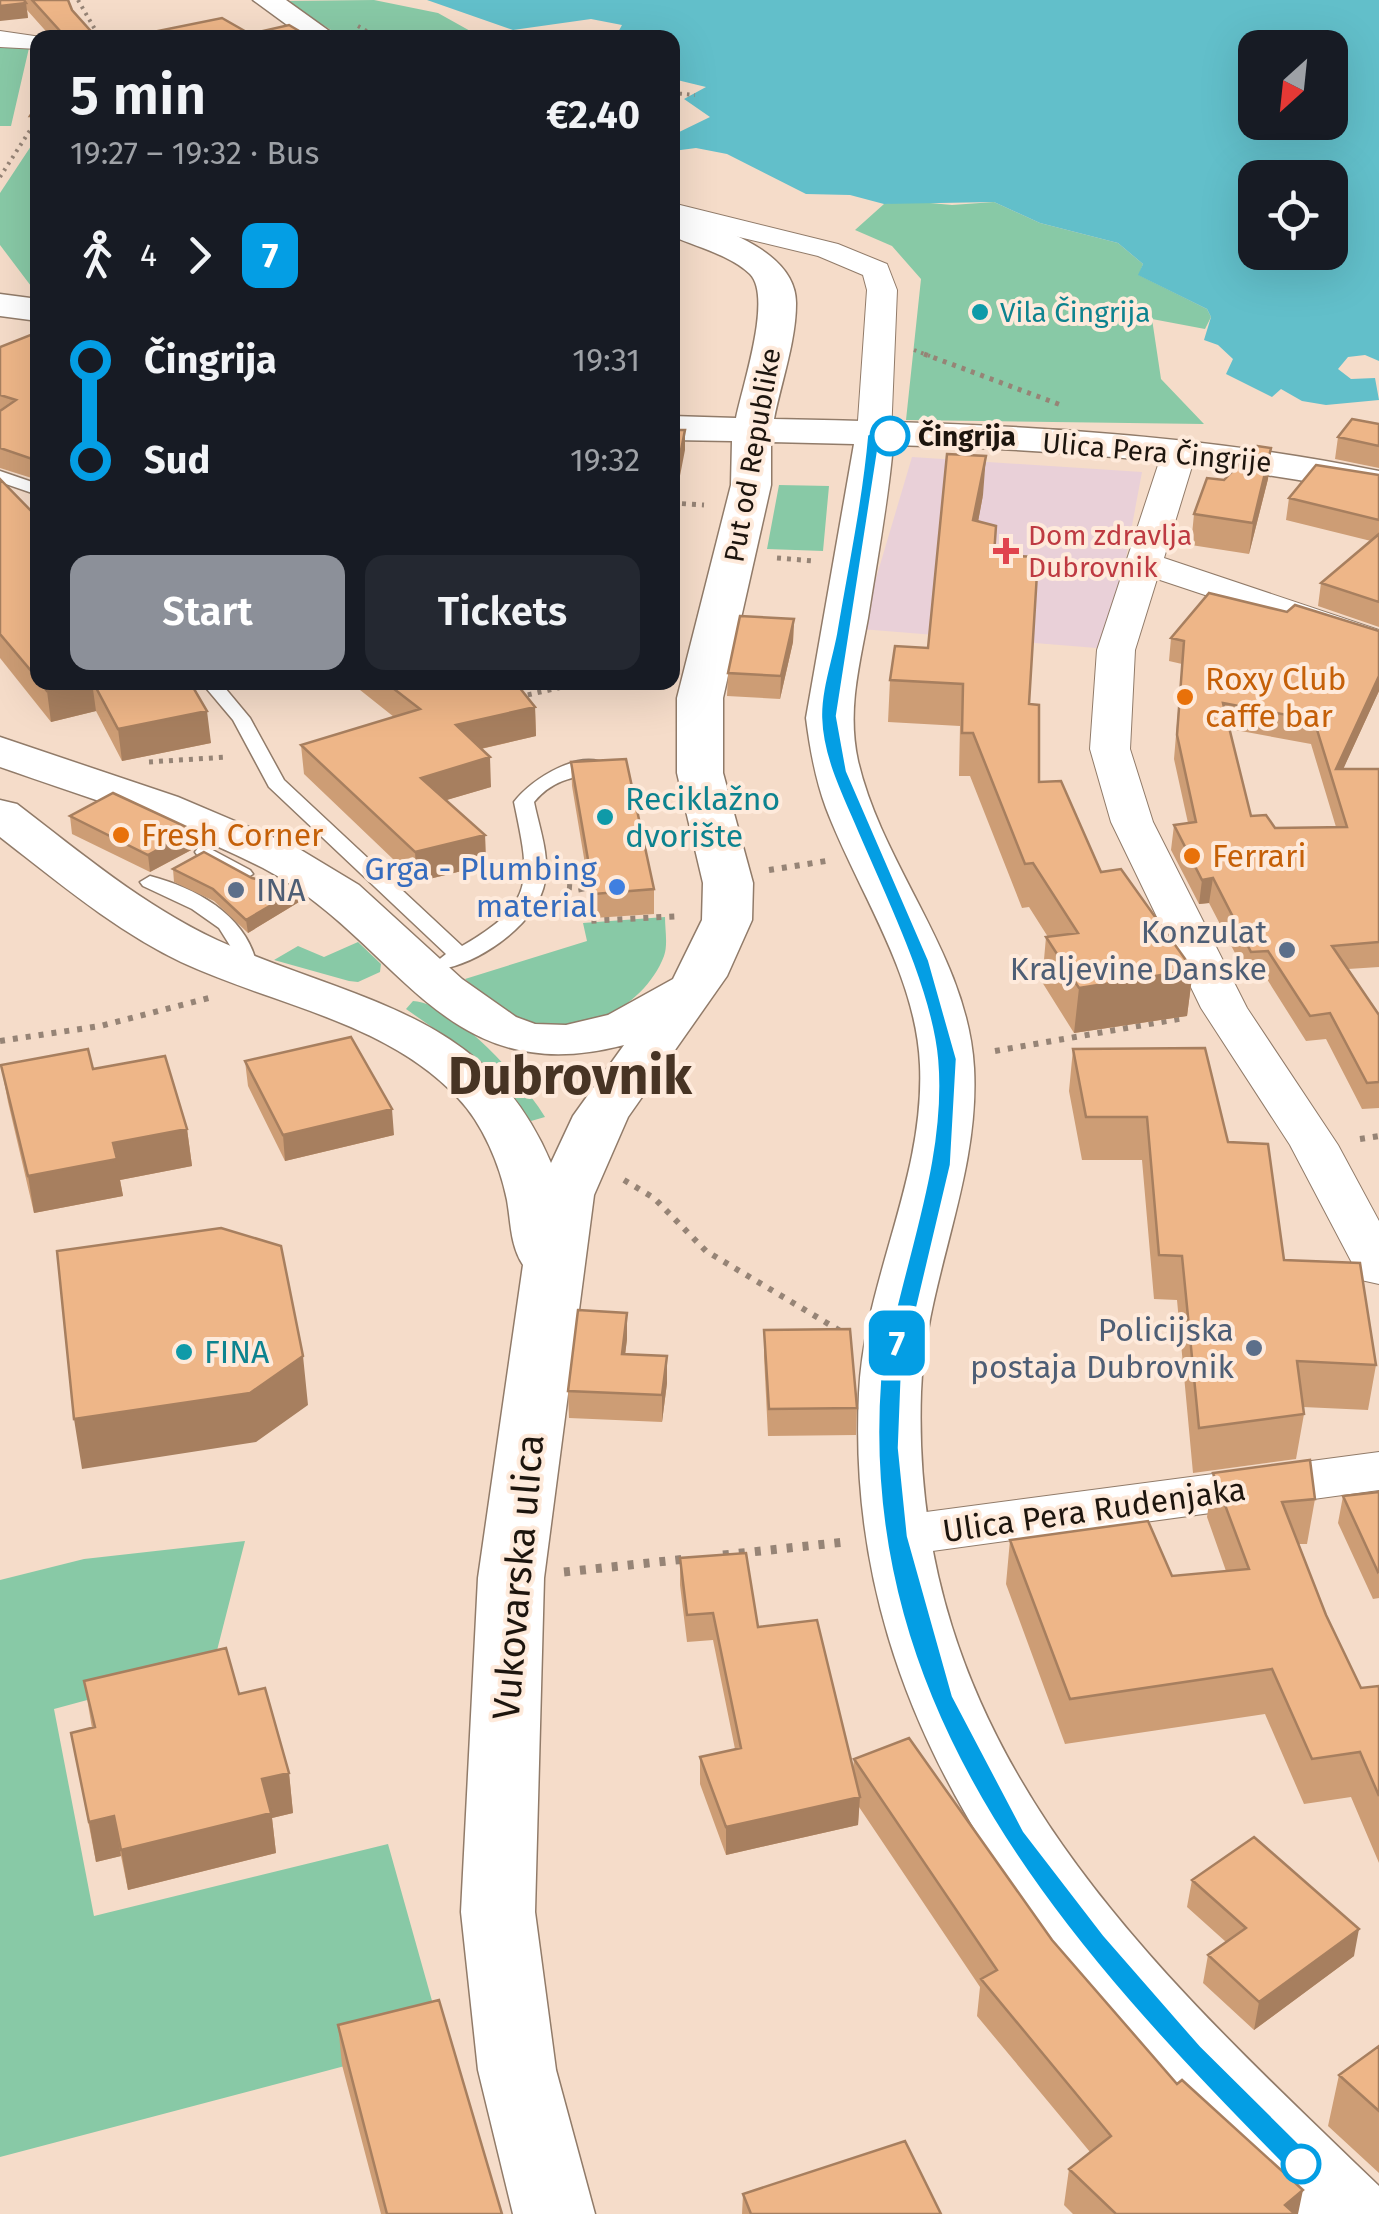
<!DOCTYPE html>
<meta charset="utf-8">
<style>
:root{--surface:#171b24;--page:#242831;--text:#f1f3f6;--muted:#9ea1a6;--accent:#8c9099}
body{margin:0;font-family:"Fira Sans",sans-serif;background:var(--page);color:var(--text);height:100vh;display:flex;flex-direction:column;font-size:38px;white-space:nowrap}
*{box-sizing:border-box;margin:0}
p{font-size:32px;color:var(--muted)}
.icon{flex:none;width:55px;height:55px;fill:none;stroke:currentColor;stroke-width:2;stroke-linecap:round;stroke-linejoin:round}
.map{position:relative;flex:1;overflow:hidden}
.panel{position:absolute;left:30px;top:30px;width:650px;height:660px;display:flex;flex-direction:column;background:var(--surface);border-radius:20px;box-shadow:0 10px 40px #0002}
.panel>*{flex:none}
.badge{padding:0 20px;border-radius:15px;font-size:35px;line-height:65px}
.needle{width:65px;rotate:207deg}
.fabs{position:absolute;left:1238px;top:30px;display:grid;gap:20px}
.fabs a{display:grid;place-items:center;width:110px;height:110px;border-radius:20px;background:var(--surface);box-shadow:0 10px 40px #0002;font-size:50px}
.map>.badge{position:absolute;translate:-50% -50%;box-shadow:0 0 0 5px #fff}
.legs{display:flex;align-items:center;gap:15px;height:110px;padding:0 40px;font-size:32px}
.legs p{margin-inline-start:auto}
.headline{display:flex;align-items:center;justify-content:space-between;height:170px;padding:0 40px}
h1{font-size:55px;font-weight:600;line-height:75px}
.primary-button{display:flex;gap:20px;margin-top:auto;padding:20px 40px}
.primary-button a{flex:1;height:115px;border-radius:20px;background:var(--accent);color:#fff;font-size:40px;font-weight:600;line-height:115px;text-align:center}
.primary-button a+a{background:var(--page);color:var(--text)}
ul{padding:0 40px;list-style:none}
li{display:flex;align-items:center;gap:35px;height:100px;font-size:38px}
li i{display:grid;place-items:center;width:15px;height:100%;margin:0 12px;background:currentColor}
li i::after{content:'';width:25px;height:25px;margin:-12px;border:8px solid;border-radius:50%;background:var(--surface)}
li p{margin-inline-start:auto}
li:first-child i{background:linear-gradient(#0000 50%,currentColor 0)}
li:last-child i{background:linear-gradient(currentColor 50%,#0000 0)}
.map>svg:first-child{display:block}
.medical{fill:#e9d0d8}
.green{fill:#88c9a6}
.water{fill:#62bfca;fill-rule:evenodd}
.lines{fill:none;stroke-linecap:round;stroke-linejoin:round}
.lane-casing{stroke:#917b69;stroke-width:3}
.street-casing{stroke:#917b69;stroke-width:2}
.secondary-casing{stroke:#917b69;stroke-width:3}
.path-far3{stroke:#968476;stroke-width:4;stroke-dasharray:2.5 5;stroke-linecap:butt}
.path-far2{stroke:#968476;stroke-width:5;stroke-dasharray:4 6;stroke-linecap:butt}
.path-far1{stroke:#968476;stroke-width:6;stroke-dasharray:5 8;stroke-linecap:butt}
.path{stroke:#968476;stroke-width:9;stroke-dasharray:6 10;stroke-linecap:butt}
.lane{fill:#fff;fill-rule:evenodd}
.street{fill:#fff;fill-rule:evenodd}
.secondary{fill:#fff;fill-rule:evenodd}
.wall{fill:#cd9d75;fill-rule:evenodd}
.shaded-wall{fill:#a77f5f}
.building{fill:#eeb688;stroke:#a77f5f;stroke-width:2.5;fill-rule:evenodd}
.line-1{fill:#049ee4;stroke:#fff;stroke-width:2.5}
.culture-dot{fill:#0f9aa8;stroke:#feeadb;stroke-width:4}
.stop-1-dot{fill:#fff;stroke:#049ee4;stroke-width:5}
.health-dot{fill:#e0444e;stroke:#feeadb;stroke-width:4}
.food-dot{fill:#e8710a;stroke:#feeadb;stroke-width:4}
.shop-dot{fill:#3f7fe0;stroke:#feeadb;stroke-width:4}
.service-dot{fill:#5c6f8a;stroke:#feeadb;stroke-width:4}
.labels{text-anchor:middle;stroke-width:8;stroke-linejoin:round;paint-order:stroke}
.far-culture-label{font-size:28px;fill:#0d838f;stroke:#feeadb;text-anchor:start}
.far-stop-label{font-size:28px;font-weight:bold;fill:#1d150e;stroke:#feeadb;text-anchor:start}
.far-street-label{font-size:28px;fill:#1d150e;stroke:#feeadb}
.far-health-label{font-size:28px;fill:#be3a42;stroke:#feeadb;text-anchor:start}
.food-label{font-size:32px;fill:#c56008;stroke:#feeadb;text-anchor:start}
.culture-label{font-size:32px;fill:#0d838f;stroke:#feeadb;text-anchor:start}
.shop-label{font-size:32px;fill:#366cbe;stroke:#feeadb;text-anchor:end}
.service-label{font-size:32px;fill:#4e5e75;stroke:#feeadb;text-anchor:end}
.street-label{font-size:32px;fill:#1d150e;stroke:#feeadb}
.near-street-label{font-size:38px;fill:#1d150e;stroke:#feeadb}
.town-label{font-size:52px;font-weight:bold;fill:#473424;stroke:#feeadb}
</style>
<div class="map">
<svg width="1379" height="2214" viewBox="0 0 1379 2214">
<rect width="100%" height="100%" fill="#f5dcc9"/>
<path class="medical" d="M912,457l230,15 -33,177 -248,-20z"/>
<path class="green" d="M374,0l64,13 43,24h-139l-57,-36z
M0,45l29,3 -18,78h-11z
M37,137v157l-37,-49v-52z
M908,201l44,4 42,-3 46,21 78,20 25,21 -4,11 68,34 4,8 -6,12 -53,-10 9,60 43,45 -298,-4 15,-141 -29,-33 -37,-16 29,-26z
M779,485l50,1 -6,65 -56,-2z
M665,917c0,12 3,28 -1,39 -19,50 -84,85 -136,68 -24,-9 -44,-29 -63,-45l122,-38 -4,-18z
M358,942l23,22 -1,8 -22,10 -9,-1 -75,-21 24,-14 26,11z
M413,1001c41,2 111,81 132,116l-14,4 -75,-77 -50,-35z
M245,1541l-32,125 -159,43 40,207 294,-72 55,196 -443,117v-577l84,-21z"/>
<path class="water" d="M427,0h952v361l-14,-6 -17,2 -10,12 13,10 24,-1 4,22 -53,5 -24,-4 -21,-12 -9,8 -46,-23 7,-15 -15,-14 -14,-5 7,-23 -4,-8 -69,-34 5,-11 -25,-21 -78,-20 -46,-21 -110,2 -34,-9 -44,-1 -79,-40 -31,-6 -23,3v-16l37,-18 -26,-18 22,-12 -33,-8 -1,-41 -91,-1 36,-3 5,-9 -31,-6 -78,11zM1255,48h75v74h-75zM1255,178h75v74h-75z"/>
<g class="lines">
<defs>
<path id="lane" d="M0,471l38,13v11l-38,-13z
M201,682h19l30,36 34,62 178,166c75,-43 68,-67 52,-144 17,-23 69,-56 96,-35l-3,4c-30,6 -52,6 -73,31 5,25 16,54 11,79 -7,41 -60,78 -98,87l-11,-6 10,-8 -177,-167 -36,-67z
M205,846l45,24 3,4 -10,6 -45,-24 -3,-4 3,-4z
M150,876c49,13 99,41 108,94l-4,4h-14l-6,-22 -15,-24 -27,-19 -49,-23 -3,-4z"/>
<path id="street" d="M0,31l48,7h-10v11l-38,-2z
M672,203l166,41 49,20 10,26 -6,145 -5,7h-24l-5,-7 10,-145 -4,-15 -45,-19 -146,-35z
M1180,440l12,3 5,7 -33,108 215,72v23l-222,-74 -22,71 -5,99 23,73 94,186 91,137 41,76v63l-18,-4 -71,-135 -89,-137 -90,-186 -21,-73 7,-99 66,-200 5,-7z
M1379,1452v38l-483,66 -20,-6 -8,-14 8,-14 20,-6z"/>
<path id="secondary" d="M253,0h33l53,38h-34z
M672,214c43,11 125,36 124,90 0,37 -15,79 -22,115 204,4 404,11 605,52v24c-161,-33 -322,-46 -486,-50 -5,58 -16,115 -25,173 -9,49 -21,93 -10,143 25,107 110,195 116,307 6,112 -49,213 -53,324 -12,356 223,568 458,794v28h-82c-228,-231 -455,-471 -438,-821 5,-112 66,-214 61,-328 -4,-92 -62,-173 -94,-257 -11,-30 -16,-59 -20,-90l48,-274 -83,-2v43l-48,213v75l30,110 -1,37 -25,56 -99,141 -34,78 -50,383 -9,334 21,158 39,144h-82l-35,-144 -17,-158 17,-334 45,-313c-13,-20 -12,-43 -16,-65 -7,-35 -24,-76 -49,-102 -72,-77 -185,-93 -277,-136 -66,-32 -123,-80 -181,-125v-37l17,4c64,49 127,102 200,136 134,61 270,70 334,223l22,-47 51,-71c-183,48 -223,-104 -361,-177 -84,-43 -175,-70 -263,-101v-30l178,60 118,50 63,38 103,94 54,38 19,7 31,1 42,-10 65,-36 29,-59 1,-37 -26,-110v-75l54,-213 1,-44 -60,-1v-24l64,2c6,-31 37,-121 14,-144 -20,-19 -53,-27 -78,-38z
M0,294l38,5v22l-38,-5z"/>
</defs>
<use href="#lane" class="lane-casing"/>
<use href="#street" class="street-casing"/>
<use href="#secondary" class="secondary-casing"/>
<path class="path-far3" d="M78,0l22,38
M358,26l21,12
M672,93l23,2
M0,177l34,-53 4,-19
M914,350l16,6"/>
<path class="path-far2" d="M924,354l137,51
M672,503l32,2
M777,558l37,3
M518,697l67,-15
M149,762l78,-5"/>
<path class="path-far1" d="M769,870l57,-9
M567,887l14,1 6,33 95,-5
M0,1041l100,-15 109,-28
M995,1051l189,-33
M1360,1139l19,-3
M624,1180l30,18 52,53 136,81"/>
<path class="path" d="M723,1555l122,-13
M564,1572l122,-13"/>
<use href="#lane" class="lane"/>
<use href="#street" class="street"/>
<use href="#secondary" class="secondary"/>
</g>
<path class="wall" d="M0,0h68l4,10 25,28h-45l-25,-28 1,8z
M30,116h8v19h-6z
M38,332v148l-38,-12v-121z
M1379,424v44l-44,-9 3,-22z
M1271,448l-3,31 -19,75 -58,-9 3,-31 30,-34z
M1379,475v152l-61,-21 3,-23 50,-42 -85,-21 3,-22z
M0,479l38,39v164h152l21,61 -89,18 -26,-50 -45,11 -51,-64z
M983,495l-5,26 16,34 35,149 10,78 62,90 92,98 -6,46 -113,17 -32,-51 4,-45h2l-19,-30 -7,1 -52,-132h-11l1,-50 -72,-4 2,-42 38,-32z
M794,619l-1,23 -13,57 -53,-3 1,-23z
M1171,638l208,53 -36,78h36v198l-31,2 31,46v93l-17,1 -36,-70 -20,2 -41,-65 -17,2 -39,-75 -10,1 -28,-54 3,-25 14,-2 -14,-64 8,-95 -13,-3zM1230,729l81,15 25,83 -61,1 -24,-12z
M350,682h165l20,25 1,29 -55,13 10,38 -45,13 39,35 1,30 -69,17 -113,-108 -3,-29 93,-28z
M571,762l83,127v25l-60,4 -22,-132z
M70,816l123,14 2,18 -45,24 -78,-38z
M173,869l79,9 47,24 -51,31 -34,-32 -40,-19z
M1073,1049l155,93 56,118 92,105 -8,45 -65,-3 1,7 -8,45 -103,14 -16,-173 -23,-1 -12,-139h-60l-13,-69z
M245,1061l149,74 -109,26 -37,-75z
M1,1065l92,4 94,60 5,37 -72,14 3,16 -89,17 -26,-111z
M627,1313v26l-2,15 42,29 -5,39 -93,-4 -1,-27z
M764,1330l93,78 -1,27 -88,1 -4,-80z
M1213,1473l102,26 -8,45h-8l27,71 35,73 18,-2v177l-28,-66 -47,7 -39,-90 -200,30 -59,-160 4,-44 162,36 54,-5 -19,-54z
M1379,1492v106l-6,1 -35,-76 5,-27z
M680,1558l78,69 95,142 1,-10 198,181 125,144 121,130h-225l-9,-9 5,-36 21,-17 -113,-136 3,-29 -121,-180 -1,18 -132,30 -26,-71v-27l35,-8 -22,-109 -26,2 -7,-57z
M84,1681l155,13 50,79 4,40 -21,5 4,35 -148,37 -7,-34 -25,6 -25,-129 21,-5z
M1192,1880l162,76 -100,74 -51,-47 5,-28 18,-13 -39,-35z
M338,2025l164,189h-121l-39,-149z
M1379,2046v127l-51,-47 11,-51z
M743,2194l198,20h-199z"/>
<path class="shaded-wall" d="M26,3l2,15 -28,3v-15z
M685,430v20l-13,67v-21z
M1271,448l-3,31 -19,75 4,-31z
M986,456l-3,39 -12,65 2,-40z
M794,619l-1,23 -13,57 1,-23z
M1379,676v15l-44,96 1,-18z
M79,682h13l4,29 -45,11 -4,-31z
M535,707l1,29 -78,18 -2,-29z
M207,711l4,32 -89,18 -4,-32z
M490,757l1,30 -68,20 -2,-29z
M193,830l2,18 -45,24 -2,-17z
M485,835l1,30 -69,17 -2,-30z
M1213,878l-4,25 -10,1 3,-24z
M297,890l2,12 -51,31 -2,-13z
M1193,970l-6,46 -113,17 5,-45z
M392,1109l2,26 -109,26 -2,-26z
M187,1129l5,37 -72,14 3,16 -89,17 -6,-37 85,-33z
M627,1313v26l-5,42v-27z
M303,1356l5,49 -52,37 -174,27 -8,-50z
M667,1356v27l-5,39v-27z
M289,1773l4,40 -21,5 4,35 -148,37 -7,-40 141,-71z
M860,1797l-2,28 -132,30v-28z
M114,1816l7,40 -25,6 -7,-40z
M1359,1929l-5,27 -100,74 5,-28z
M1303,2190l-5,24h-15l2,-9z"/>
<path class="building" d="M0,0h24l2,3 -26,3z
M32,0h36l4,10 25,28h-38l2,-6z
M222,18l28,16 39,-9 22,13h-168v-4z
M38,104v12h-8z
M38,332v129l-38,-13v-37l16,-11 -16,-5v-48z
M1352,419l27,5v22l-41,-9z
M672,430h13l-13,66z
M1257,446l14,2 -18,75 -59,-9 13,-36 17,2z
M947,454l39,2 -13,64 23,6 -2,29 44,2 -9,147 10,1v77l22,-1 40,91 20,-3 72,101 -114,18 -33,-51 32,-4 -45,-70 -8,1 -52,-131h-11l1,-49 -73,-4 5,-34 33,2z
M1316,465l63,10v45l-90,-22z
M0,479l38,39v161l-38,-45z
M1379,534v68l-58,-19z
M1209,593l78,19 8,-7 84,26v45l-43,93h43v173l-47,4 47,69v67l-12,1 -37,-70 -20,3 -42,-65 -17,1 -38,-74 -11,2 -28,-55 22,-3 -19,-87 7,-94 -13,-3zM1223,703l91,17 33,107 -72,1 -9,-13 -15,1z
M740,616l54,3 -13,57 -53,-3z
M40,682h39l-32,9z
M93,682h97l17,29 -89,18z
M385,682h130l20,25 -79,18 34,32 -69,21 64,57 -70,17 -114,-107 119,-36z
M626,759l28,130 -60,5 -23,-132z
M113,793l80,37 -45,25 -78,-39z
M204,852l48,26 45,12 -51,30 -33,-31 -40,-20z
M351,1037l41,72 -109,26 -38,-74z
M1205,1048l23,94 40,2 16,116 76,3 16,102 -79,-4 7,53 -105,14 -17,-172 -23,-1 -12,-138h-61l-13,-68z
M88,1049l5,20 72,-13 22,73 -74,14 4,16 -89,17 -27,-111z
M221,1228l60,18 22,110 -53,37 -176,26 -17,-168z
M578,1310l49,3 -5,41 45,2 -5,39 -94,-4z
M850,1329l7,79 -88,1 -5,-79z
M1310,1460l5,39 -33,3 44,113 35,73 18,-2v110l-19,-44 -48,7 -40,-90 -202,30 -60,-159 138,-19 24,55 77,-7 -36,-96z
M1379,1492v79l-1,1 -35,-76z
M746,1553l12,74 59,-7 43,177 -134,30 -26,-70 41,-9 -28,-135 -26,2 -7,-57z
M226,1648l13,46 26,-6 24,85 -27,6 9,34 -150,37 -7,-34 -25,6 -18,-89 24,-6 -11,-46z
M909,1738l143,202 125,144 5,-4 121,110 -18,15 10,9h-179l-47,-45 42,-33 -130,-157 16,-9 -143,-211z
M1254,1837l105,92 -100,73 -51,-47 38,-27 -54,-48z
M439,2000l63,214h-115l-49,-189z
M1379,2046v65l-40,-36z
M905,2141l36,73h-190l-8,-20z"/>
<path class="line-1" d="M874,431l23,5 -17,3 -43,277 10,55 82,189 28,99 -6,106 -49,207 -3,76 9,88 45,160 71,135 80,104 97,111 110,109 5,9 -5,9 -10,3 -10,-3c-221,-223 -436,-456 -411,-794 2,-25 11,-51 17,-75 19,-78 47,-162 40,-244 -6,-71 -54,-167 -82,-233 -15,-35 -33,-71 -34,-109 -1,-27 10,-58 15,-85 11,-66 25,-131 31,-198z"/>
<g class="culture-dot">
<circle cx="980" cy="312" r="10"/>
<circle cx="605" cy="817" r="10"/>
<circle cx="184" cy="1352" r="10"/>
</g>
<g class="stop-1-dot">
<circle cx="890" cy="436" r="18"/>
<circle cx="1301" cy="2164" r="18"/>
</g>
<path class="health-dot" d="M1001 536h10v10h10v10h-10v10h-10v-10h-10v-10h10z"/>
<g class="food-dot">
<circle cx="1185" cy="697" r="10"/>
<circle cx="121" cy="835" r="10"/>
<circle cx="1192" cy="856" r="10"/>
</g>
<circle class="shop-dot" cx="617" cy="887" r="10"/>
<g class="service-dot">
<circle cx="236" cy="890" r="10"/>
<circle cx="1287" cy="950" r="10"/>
<circle cx="1254" cy="1348" r="10"/>
</g>
<g class="labels">
<g class="far-culture-label">
<text x="1000" y="322">Vila Čingrija</text>
</g>
<g class="far-stop-label">
<text x="918" y="446">Čingrija</text>
</g>
<g class="far-street-label">
<text transform="translate(1157 452) rotate(5)" y="10">Ulica Pera Čingrije</text>
<text transform="translate(752 455) rotate(-80)" y="10">Put od Republike</text>
</g>
<g class="far-health-label">
<text x="1028" y="545">Dom zdravlja<tspan x="1028" dy="32">Dubrovnik</tspan></text>
</g>
<g class="food-label">
<text x="1205" y="690">Roxy Club<tspan x="1205" dy="37">caffe bar</tspan></text>
<text x="141" y="846">Fresh Corner</text>
<text x="1212" y="867">Ferrari</text>
</g>
<g class="culture-label">
<text x="625" y="810">Reciklažno<tspan x="625" dy="37">dvorište</tspan></text>
<text x="204" y="1363">FINA</text>
</g>
<g class="shop-label">
<text x="597" y="880">Grga - Plumbing<tspan x="597" dy="37">material</tspan></text>
</g>
<g class="service-label">
<text x="256" y="901" text-anchor="start">INA</text>
<text x="1267" y="943">Konzulat<tspan x="1267" dy="37">Kraljevine Danske</tspan></text>
<text x="1234" y="1341">Policijska<tspan x="1234" dy="37">postaja Dubrovnik</tspan></text>
</g>
<g class="street-label">
<text transform="translate(1094 1510) rotate(-8)" y="11">Ulica Pera Rudenjaka</text>
</g>
<g class="near-street-label">
<text transform="translate(518 1577) rotate(-85)" y="13">Vukovarska ulica</text>
</g>
<g class="town-label">
<text x="570" y="1094">Dubrovnik</text>
</g>
</g>
</svg>
<div class="fabs">
<a><svg class="needle" viewBox="-14 -14 28 28"><path d="M0-13l5 13h-10z" fill="#e53935"/><path d="M0 13l5-13h-10z" fill="#9ea1a6"/></svg></a>
<a><svg class="icon" aria-label="locate" viewBox="0 0 24 24"><circle cx="12" cy="12" r="6"/><path d="M12 2v4M12 18v4M2 12h4M18 12h4"/></svg></a>
</div>
<b class="badge" style="left:897px;top:1343px;background:#049ee4;color:#fff">7</b>
<section class="panel">
<div class="headline"><div><h1>5 min</h1><p>19:27 – 19:32 · Bus</p></div><b>€2.40</b></div>
<div class="legs"><svg class="icon" aria-label="walk" viewBox="0 0 24 24"><circle cx="13" cy="4" r="2"/><path d="M13 8l-2 6 4 7M11 14l-3 7M7 12l3-4h3l4 4"/></svg>4<svg class="icon" aria-label="forward" viewBox="0 0 24 24"><path d="M9 5l7 7-7 7"/></svg><b class="badge" style="background:#049ee4;color:#fff">7</b></div>
<ul>
<li><i style="color:#049ee4"></i><b>Čingrija</b><p>19:31</p></li>
<li><i style="color:#049ee4"></i><b>Sud</b><p>19:32</p></li>
</ul>
<div class="primary-button"><a>Start</a><a>Tickets</a></div>
</section>
</div>
